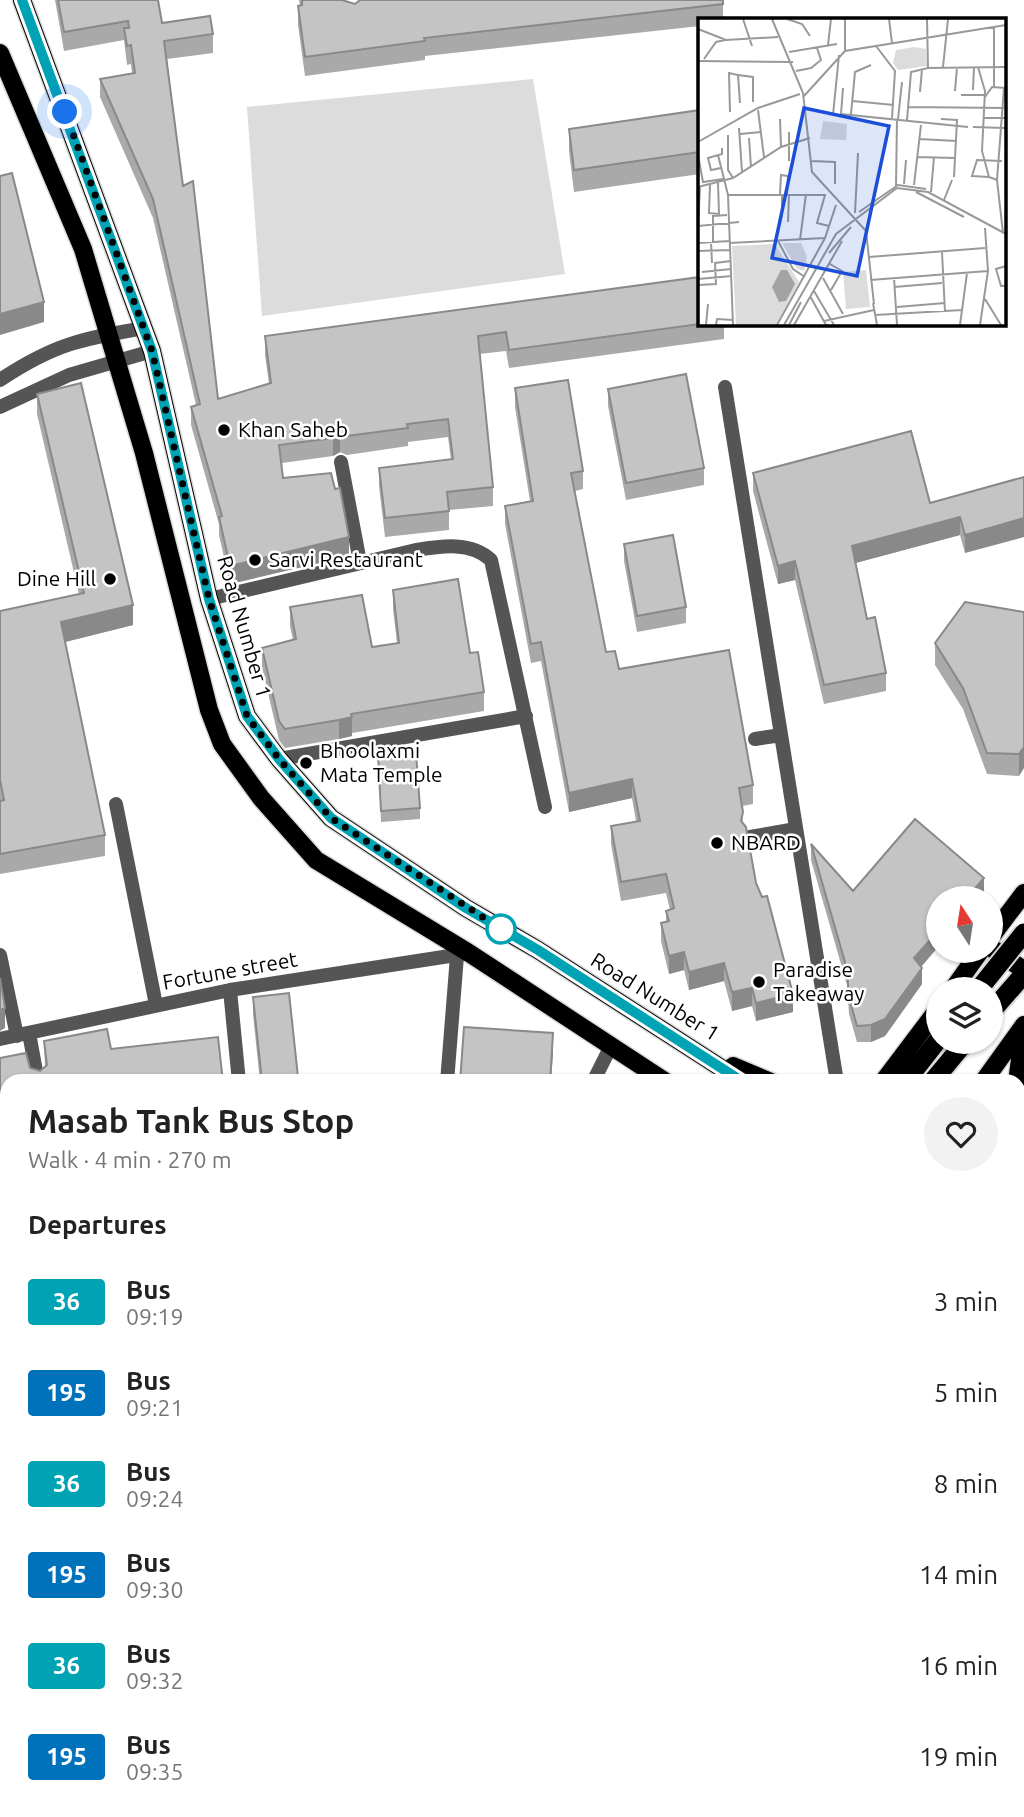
<!DOCTYPE html>
<meta charset="utf-8">
<style>
:root{--surface:#fff;--page:#f2f2f2;--text:#222;--muted:#767676}
body{margin:0;font-family:Ubuntu,sans-serif;background:var(--page);color:var(--text);height:100vh;display:flex;flex-direction:column;font-size:26px;white-space:nowrap}
*{box-sizing:border-box;margin:0}
p{font-size:23px;color:var(--muted)}
.icon{flex:none;width:38px;height:38px;fill:none;stroke:currentColor;stroke-width:2;stroke-linecap:round;stroke-linejoin:round}
.map{position:relative;flex:1;overflow:hidden}
.panel{position:absolute;left:0px;top:1074px;width:1026px;height:744px;display:flex;flex-direction:column;background:var(--surface);border-radius:21px 21px 0 0;box-shadow:0 2px 5px #0004}
.panel>*{flex:none}
.badge{padding:0 14px;border-radius:5px;font-size:24px;line-height:46px}
.needle{width:46px;rotate:348deg}
.controls{position:absolute;left:926px;top:886px;display:grid;gap:14px}
.controls a{display:grid;place-items:center;width:77px;height:77px;border-radius:50%;background:var(--surface);box-shadow:0 2px 5px #0004;font-size:35px}
.you{position:absolute;width:35px;height:35px;margin:-18px;border:5px solid #fff;border-radius:50%;background:#1a73e8;box-shadow:0 0 0 10px #1a73e833}
.map>.badge{position:absolute;translate:-50% -50%;box-shadow:0 0 0 4px #fff}
h2{padding:0 28px;font-size:26px;line-height:63px}
.round{display:grid;place-items:center;flex:none;width:74px;height:74px;border-radius:37px;background:var(--page)}
.headline{display:flex;align-items:center;justify-content:space-between;height:119px;padding:0 28px}
h1{font-size:33px;font-weight:700;line-height:52px}
ul{padding:0;list-style:none}
li{display:flex;align-items:center;gap:21px;height:91px;padding:0 28px}
li div{flex:1}
li b{display:block;font-size:26px}
li em{font-style:normal}
li .badge{min-width:77px;font-weight:700;text-align:center}
.map>svg:first-child{display:block}
.green{fill:#dcdcdc}
.lines{fill:none;stroke-linecap:round;stroke-linejoin:round}
.primary-casing{stroke:#dbdbdb;stroke-width:21}
.trunk-casing{stroke:#dbdbdb;stroke-width:23}
.minor{stroke:#555;stroke-width:14}
.tertiary{stroke:#555;stroke-width:14}
.secondary{stroke:#222;stroke-width:14}
.primary{stroke:#000;stroke-width:18}
.trunk{stroke:#000;stroke-width:19}
.trunk-bridge-casing{stroke:#dbdbdb;stroke-width:23;stroke-linecap:butt}
.trunk-bridge{stroke:#000;stroke-width:19}
.wall{fill:#a9a9a9}
.shaded-wall{fill:#898989}
.building{fill:#c4c4c4;stroke:#898989;stroke-width:2}
.line-casing{stroke:#fff;stroke-width:16}
.line{stroke:#00a3b4;stroke-width:10}
.walk{stroke:#000;stroke-width:7;stroke-dasharray:0 12.6}
.poi-dot{fill:#000;stroke:#fff;stroke-width:2.5}
.stop-dot{fill:#fff;stroke:#00a3b4;stroke-width:3.5}
.labels{text-anchor:middle;stroke-width:5;stroke-linejoin:round;paint-order:stroke}
.poi-label{font-size:21px;fill:#000;stroke:#fff;text-anchor:start}
.street-label{font-size:21px;fill:#000;stroke:#fff}
.inset-road{fill:none;stroke:#999;stroke-width:2}
.view{fill:#1d4ed8;fill-opacity:0.15;stroke:#1d4ed8;stroke-width:3.5}
.inset-edge{fill:none;stroke:#000;stroke-width:3.5}
</style>
<div class="map">
<svg width="1024" height="1817" viewBox="0 0 1024 1817">
<rect width="100%" height="100%" fill="#fff"/>
<path class="green" d="M533,79l32,195 -303,42 -15,-209z
M0,1646l7,8v157h157l6,6h-170z
M1024,1751v66h-165l-2,-6h161l1,-58z
M243,1811h164l1,6h-160z"/>
<g class="lines">
<defs>
<path id="primary" d="M22,0l130,351 57,248 38,117 32,43 52,59 135,90 72,42 205,132
M0,53l83,196 61,204 65,257 13,34 39,54 55,62 153,93 197,129
M990,938l34,-45
M990,947l34,23
M953,989l28,-39
M733,1066l38,16
M883,1082l55,-73
M983,1082l41,-57
M1017,1082l7,-53
M512,1817l2,-6
M582,1817l2,-6"/>
<path id="trunk" d="M990,1013l34,-39
M905,1082l33,-42
M932,1082l34,-41
M525,1817l2,-6
M548,1817l2,-6"/>
</defs>
<use href="#primary" class="primary-casing"/>
<use href="#trunk" class="trunk-casing"/>
<path class="minor" d="M725,387l112,695
M341,462l19,100
M209,599l207,-49c25,-4 55,-9 75,10l54,247
M755,739l26,-4
M279,759l247,-43
M116,804l40,201
M750,837l46,-8
M0,955l17,81
M230,990l9,92
M29,1033l9,49
M0,1039l230,-49 239,-37
M447,1082l10,-126
M593,1082l18,-36
M0,1273l7,35
M0,1613l7,-2
M197,1811l5,6
M459,1817l1,-6
M659,1817l2,-6
M829,1817l2,-6"/>
<path class="tertiary" d="M0,380c54,-36 81,-41 144,-52
M0,407l69,-32 83,-24"/>
<path class="secondary" d="M1018,1291l6,14
M1018,1384l6,15"/>
<use href="#primary" class="primary"/>
<use href="#trunk" class="trunk"/>
<defs>
<path id="trunk-bridge" d="M979,989l45,-56"/>
</defs>
<use href="#trunk-bridge" class="trunk-bridge-casing"/>
<use href="#trunk-bridge" class="trunk-bridge"/>
</g>
<path class="wall" d="M55,0h103l4,23 51,11v19l-46,6 16,127 35,213 51,-15 -4,-29v-19l459,-12v15l-215,29 -3,-17 -27,3 14,133v19l-44,4v20l-64,7 -6,-51v-18l72,-8 -3,-23 -40,5v4l-61,9 -7,-3 -7,4 -51,7 1,15 66,78 -119,28 -11,-49v-11l-28,-99v-18l5,-2 -43,-187 -53,-121v-18l32,-6 -1,-9 -4,1 -3,-25 -60,11z
M299,0h43l13,4h368v15h-23v7l-275,30v4l-120,16 -7,-51v-19h2z
M700,110v64l-126,18 -5,-41v-22z
M515,388l68,83v18l-8,2 31,161 13,17 134,116v19l-11,2 1,18 13,59 37,129 -37,9 -4,-15 -20,5 -8,-30 -35,9 -5,-20 -15,4 -8,-33v-18l5,-2v-10l4,-1 -4,-17 -45,8 -10,-57v-18l25,-5 -4,-23 -63,14 -28,-151 -10,2 -26,-139v-18l25,-5 -15,-94z
M608,389l96,79v17l-78,15 -18,-94z
M37,394l96,231 -68,17 40,193v21l-105,18v-263l79,-17 -42,-180z
M753,473l177,30 94,-26 -59,76 -5,-18 -105,28 12,56 19,54v18l-62,13 -29,-124 -17,4 -25,-93z
M624,544l62,63v16l-49,9 -13,-71z
M393,590l77,63 14,39v19l-132,22v3l-13,3 -54,9 -6,-8 -17,-73v-19l31,-8 -3,-14v-19l82,40 25,-4 -4,-34z
M1024,612l-5,164 -32,-2 -24,-65 -28,-44v-22z
M378,755l42,53v11l-39,3z
M811,844l42,47 131,4 -46,3v49l-17,20 1,17 -37,52 -14,6h-14l-8,-28 -2,-29 -36,-125z
M253,997l45,80v5h-38l-7,-68z
M107,1029l4,20 107,-12 5,45h-216v49l-7,2v-75l26,-5 4,15 10,3 5,-4 -1,-26z
M0,1306l7,29v20l-7,1z
M0,1426l7,59v20l-7,1z
M1024,1676v69l-6,1v-69z"/>
<path class="shaded-wall" d="M44,302v20l-44,13v-21z
M340,434v18l-7,4v-18z
M960,517v18l-108,29v-18z
M1024,518v19l-59,16v-18z
M349,537v19l-119,28v-18z
M795,561v19l-17,4v-18z
M133,605v20l-72,18v-21z
M352,717v19l-13,3v-19z
M1024,747v21l-5,8v-22z
M632,779v19l-63,14v-19z
M984,878v17l-3,3h-14z
M938,931v16l-24,28v-17z
M684,952v18l-15,4v-18z
M724,963v18l-35,9v-18z
M922,968v16l-37,52 -14,6v-17z
M752,988v18l-20,5v-19z
M793,994v18l-37,9v-18z
M5,1008v20l-5,3v-21z
M553,1033v21l-2,28h-1z
M1024,1490v22l-6,1v-22z
M812,1811h3l-2,6h-3z"/>
<path class="building" d="M58,0h100l4,23 48,-7 3,18 -49,7 19,145 10,-5 25,218 53,-16 -6,-47 435,-59v47l-191,26 -3,-18 -28,4 15,151 -46,5 2,19 -64,7 -6,-50 74,-9 -5,-40 -41,5 1,4 -61,8 -7,-2 -7,4 -54,7 4,33 48,-5 4,16 5,-1 9,49 -119,29 -11,-49 3,-1 -31,-109 9,-3 -47,-205 -53,-120 35,-6 -4,-28 -4,1 -3,-18h5l-1,-7 -64,11z
M302,0h40l13,4 5,-4h363v4l-299,34 1,3 -120,16 -7,-51 4,-1z
M700,110v42l-126,18 -5,-41z
M12,173l32,129 -44,12v-138z
M686,374l18,94 -78,15 -18,-94z
M568,380l15,91 -12,2 35,179 9,-1 4,18 110,-19 24,135 -14,3 4,24 -2,9 5,6 10,56 6,14 5,-1 26,98 -37,9 -4,-15 -20,4 -8,-29 -35,9 -5,-20 -15,4 -8,-33 8,-2 -3,-10 8,-3 -8,-34 -45,8 -10,-56 29,-5 -8,-42 -63,14 -28,-151 -10,2 -26,-138 28,-5 -18,-113z
M81,383l52,222 -72,17 44,213 -105,19v-53l4,-1 -4,-20v-169l84,-18 -47,-199z
M911,431l19,72 94,-26v41l-59,17 -5,-18 -108,29 15,73 8,-2 11,56 -62,12 -29,-124 -17,5 -25,-93z
M673,535l13,72 -49,9 -13,-72z
M458,579l12,74 8,-1 6,40 -133,22 1,3 -13,3 -54,9 -6,-8 -17,-73 34,-9 -6,-32 72,-12 10,52 27,-4 -6,-53z
M965,602l59,10v135l-5,7 -32,-1 -24,-65 -28,-45z
M416,752l4,56 -39,3 -3,-56z
M915,819l69,59 -17,20h-29v33l-24,27 8,10 -37,51 -14,6 -14,1 -8,-29 -2,-28 -36,-125 42,47z
M0,978l5,30 -5,2z
M289,993l9,84 -36,4 -9,-84z
M464,1027l89,6 -3,49h-90z
M107,1029l4,20 107,-12 5,45h-216v29l-7,2v-55l26,-5 4,15 10,3 7,-6 -3,-24z
M3,1305l4,30 -7,1v-30z
M0,1426l7,59 -7,1z
M1018,1466l6,9v15l-6,1z
M1024,1676v49l-6,1v-49z
M428,1811h22l-2,6h-22z
M680,1811h132l-2,6h-131z"/>
<g class="lines">
<defs>
<path id="line" d="M22,0l130,351 57,248 38,117 32,43 52,59 135,90 72,42 205,132"/>
</defs>
<use href="#line" class="line-casing"/>
<use href="#line" class="line"/>
<path class="walk" d="M65,112l87,239 57,248 38,117 32,43 52,59 170,111"/>
</g>
<g class="poi-dot">
<circle cx="224" cy="430" r="7"/>
<circle cx="255" cy="560" r="7"/>
<circle cx="110" cy="579" r="7"/>
<circle cx="306" cy="763" r="7"/>
<circle cx="717" cy="843" r="7"/>
<circle cx="759" cy="982" r="7"/>
</g>
<circle class="stop-dot" cx="501" cy="929" r="14"/>
<g class="labels">
<g class="poi-label">
<text x="238" y="437">Khan Saheb</text>
<text x="269" y="567">Sarvi Restaurant</text>
<text x="96" y="586" text-anchor="end">Dine Hill</text>
<text x="320" y="758">Bhoolaxmi<tspan x="320" dy="24">Mata Temple</tspan></text>
<text x="731" y="850">NBARD</text>
<text x="773" y="977">Paradise<tspan x="773" dy="24">Takeaway</tspan></text>
</g>
<g class="street-label">
<text transform="translate(244 627) rotate(74)" y="7">Road Number 1</text>
<text transform="translate(230 971) rotate(-10)" y="7">Fortune street</text>
<text transform="translate(655 997) rotate(32)" y="7">Road Number 1</text>
</g>
</g>
<g transform="translate(698 18)">
<rect width="308" height="308" fill="#fff"/>
<path d="M216,29l12,2 1,17 -29,4 -5,-7 3,-13zM125,103l24,3 -1,16 -26,-1zM84,225h19l6,14 -3,14 -7,-2zM77,226l24,38 -23,43h-40l-4,-79zM168,252l4,37 -24,2 -3,-37z" fill="#dcdcdc"/>
<path d="M83,252h6l8,14 -9,17 -7,1 -7,-15z" fill="#a3a3a3"/>
<path class="inset-road" d="M45,1l9,27M74,1l31,74 9,79 54,59 8,73M89,1l15,5 8,12M147,1v32M191,1l3,24M229,1l1,49 78,-1M0,11l28,11 52,-3M130,27l3,-26M178,28l19,25 -3,47M91,34l48,-8M6,41l12,-17 9,-2M0,43l95,1M245,49l5,-48M280,49l7,24 -3,60 7,26 8,3M98,53l15,-3 10,-8 -4,-12M40,57l15,2v25M296,69v-61M145,70l-2,26 127,13M275,72l1,-23M257,73l2,-24M222,74l2,-23M263,77h23M106,78l41,-45 161,-26M287,79l7,-10 14,1M154,83l42,4M211,89l95,1M60,92l6,47M32,94l-1,-39 9,2 2,28M153,96l4,-42 16,-7M135,97l6,-60M285,100h22M82,101l1,28M200,101l4,-37M243,101l16,1 -3,57M209,102l4,-48 17,-4M275,109l32,1M41,110l3,44M91,114v29M42,116l21,-2M30,117v35l5,8M51,120l2,29M221,121l38,2M0,124l60,-34 42,-14M0,137l5,27 20,-3M20,137l10,40 5,130M219,139l38,1M113,143l24,1v22M23,150l-10,2 -3,-12 14,-4v-6M291,159l-17,-1 5,-16 25,1M206,166l2,-24M12,167l-1,28 10,1 -1,-31M216,167l7,-60M198,168l1,-67M0,169l35,-9 48,-31 29,-9M218,174l48,25M233,174l3,-35M82,176l1,-19 7,1 -1,18M30,177h98M127,177l-8,28 12,3M246,182l8,-20M161,194l39,-27 28,4M157,195l3,-60M84,199v-23M90,204l1,-28M0,208l41,-4M0,208l2,-39M305,215l-6,-53 7,-92M102,222l6,-46M80,223l15,28 12,8M13,224l1,21M15,224v-26l14,-1M0,225l31,-2M31,225l96,-5M0,233l32,-1M244,234l3,60M131,235l22,-26M171,239l116,-9M132,246l12,7 -11,19M308,248l-10,3 5,17h5M4,254l29,-3M125,260l20,36M196,260l3,47M0,261l34,-3M172,262l118,-9M0,267l18,-1 -1,-21 16,-2M196,269l48,-4M116,273l20,34M112,278l16,29M287,281l16,26M175,285l4,22M199,289l48,-4M177,297l87,-5M126,303l50,-11M8,307l2,-21M18,307l1,-6 16,1M79,307l48,-87 11,-33M86,307l52,-91 61,-46 31,4 78,42M91,307l12,-23M96,307l48,-84M262,307l7,-52M282,307l8,-54 -3,-43"/>
<path class="view" d="M106,90l85,18 -32,150 -85,-18z"/>
<rect width="308" height="308" class="inset-edge"/>
</g>
</svg>
<div class="controls">
<a><svg class="needle" viewBox="-14 -14 28 28"><path d="M0-13l5 13h-10z" fill="#e53935"/><path d="M0 13l5-13h-10z" fill="#767676"/></svg></a>
<a><svg class="icon" aria-label="layers" viewBox="0 0 24 24"><path d="M12 4l9 5-9 5-9-5zM3 14l9 5 9-5"/></svg></a>
</div>
<div class="you" style="left:65px;top:112px"></div>
<section class="panel">
<div class="headline"><div><h1>Masab Tank Bus Stop</h1><p>Walk · 4 min · 270 m</p></div><a class="round"><svg class="icon" aria-label="heart" viewBox="0 0 24 24"><path d="M12 20l-8-8c-3-5 5-10 8-4 3-6 11-1 8 4z"/></svg></a></div>
<h2>Departures</h2>
<ul>
<li><span class="badge" style="background:#00a3b4;color:#fff">36</span><div><b>Bus</b><p>09:19</p></div><em>3 min</em></li>
<li><span class="badge" style="background:#0072bc;color:#fff">195</span><div><b>Bus</b><p>09:21</p></div><em>5 min</em></li>
<li><span class="badge" style="background:#00a3b4;color:#fff">36</span><div><b>Bus</b><p>09:24</p></div><em>8 min</em></li>
<li><span class="badge" style="background:#0072bc;color:#fff">195</span><div><b>Bus</b><p>09:30</p></div><em>14 min</em></li>
<li><span class="badge" style="background:#00a3b4;color:#fff">36</span><div><b>Bus</b><p>09:32</p></div><em>16 min</em></li>
<li><span class="badge" style="background:#0072bc;color:#fff">195</span><div><b>Bus</b><p>09:35</p></div><em>19 min</em></li>
</ul>
</section>
</div>
